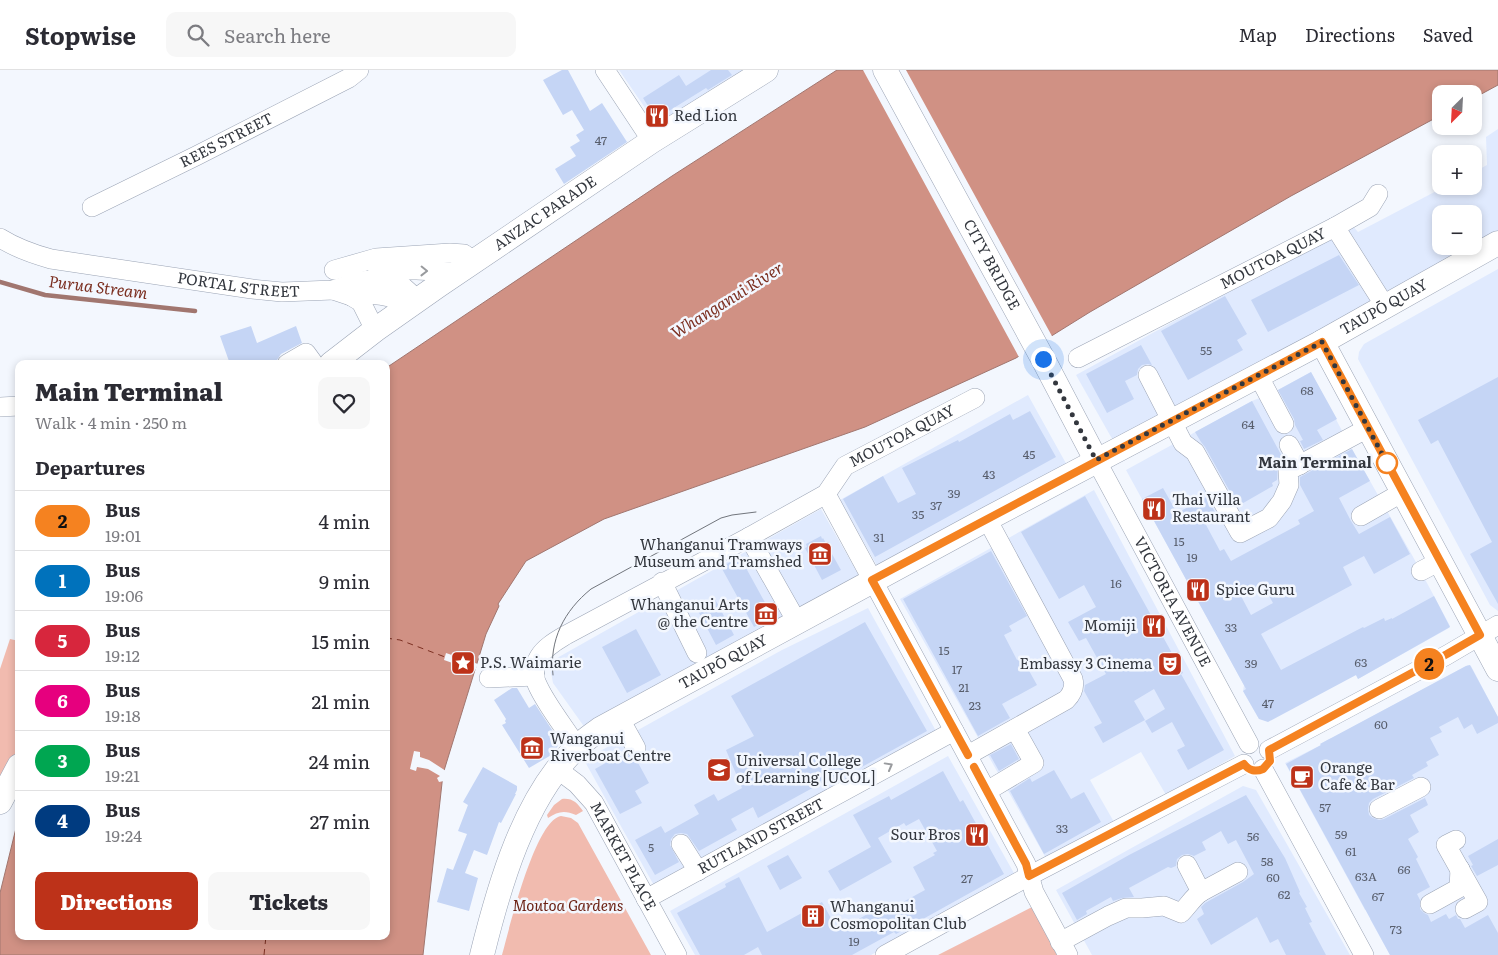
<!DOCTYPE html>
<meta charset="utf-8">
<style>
:root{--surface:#fff;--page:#f7f7f7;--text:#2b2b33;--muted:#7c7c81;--line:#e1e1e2;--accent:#bd3219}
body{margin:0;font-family:Literata,serif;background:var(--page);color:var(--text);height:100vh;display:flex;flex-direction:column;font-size:19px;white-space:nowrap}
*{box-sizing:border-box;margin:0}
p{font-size:16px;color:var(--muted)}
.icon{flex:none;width:28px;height:28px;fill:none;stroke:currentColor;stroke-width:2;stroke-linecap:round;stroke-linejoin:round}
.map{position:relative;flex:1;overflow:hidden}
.details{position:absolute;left:15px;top:290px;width:375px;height:580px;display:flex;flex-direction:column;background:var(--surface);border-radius:10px;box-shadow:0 2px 8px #0003}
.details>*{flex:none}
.badge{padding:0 10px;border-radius:16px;font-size:18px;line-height:32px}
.needle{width:32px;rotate:204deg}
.controls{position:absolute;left:1432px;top:15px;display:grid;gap:10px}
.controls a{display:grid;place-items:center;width:50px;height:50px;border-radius:10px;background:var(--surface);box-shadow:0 2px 8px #0003;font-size:25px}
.you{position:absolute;width:25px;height:25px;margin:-12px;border:4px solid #fff;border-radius:50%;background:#1a73e8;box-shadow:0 0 0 8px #1a73e833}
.map>.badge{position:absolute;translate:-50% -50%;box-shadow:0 0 0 2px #fff}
h2{padding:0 20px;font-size:19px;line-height:45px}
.round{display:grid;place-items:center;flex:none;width:52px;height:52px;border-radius:10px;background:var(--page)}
.summary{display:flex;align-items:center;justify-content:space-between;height:85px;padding:0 20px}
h1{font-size:24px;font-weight:800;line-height:38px}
.button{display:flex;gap:10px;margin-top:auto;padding:10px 20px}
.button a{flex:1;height:58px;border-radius:10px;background:var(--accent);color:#fff;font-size:20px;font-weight:800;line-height:58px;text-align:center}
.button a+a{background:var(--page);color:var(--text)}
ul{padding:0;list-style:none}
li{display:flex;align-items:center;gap:15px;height:60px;padding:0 20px;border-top:1px solid var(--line)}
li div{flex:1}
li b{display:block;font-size:19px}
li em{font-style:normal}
li .badge{min-width:55px;font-weight:700;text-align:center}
header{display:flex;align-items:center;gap:30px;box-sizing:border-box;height:70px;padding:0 25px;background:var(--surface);border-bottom:1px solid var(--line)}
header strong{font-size:24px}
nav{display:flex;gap:28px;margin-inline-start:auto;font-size:18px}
.search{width:350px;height:45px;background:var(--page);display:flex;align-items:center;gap:12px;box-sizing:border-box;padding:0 18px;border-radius:10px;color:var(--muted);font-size:19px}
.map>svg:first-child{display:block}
.built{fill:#e0eafe}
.green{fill:#f1bbaf}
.water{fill:#d09184;stroke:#a1766f}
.pier{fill:#f3f7fe}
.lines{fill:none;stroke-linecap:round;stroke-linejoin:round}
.stream{stroke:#a1766f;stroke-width:4.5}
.ferry{stroke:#7c3022;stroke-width:1;stroke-dasharray:6 5;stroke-linecap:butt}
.building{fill:#c5d5f5;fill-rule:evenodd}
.minor-casing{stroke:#9ba4b5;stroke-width:20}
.major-casing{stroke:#9ba4b5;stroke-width:25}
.minor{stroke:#fff;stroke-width:19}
.major{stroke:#fff;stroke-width:24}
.tram{stroke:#71757c;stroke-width:1}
.oneway{stroke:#999b9e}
.line-casing{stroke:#fff;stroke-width:11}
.line{stroke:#f58220;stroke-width:8}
.walk{stroke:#33373e;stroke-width:5;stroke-dasharray:0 9}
.stop-dot{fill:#fff;stroke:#f58220;stroke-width:2.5}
.labels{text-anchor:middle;stroke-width:5;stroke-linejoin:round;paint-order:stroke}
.number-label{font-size:12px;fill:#585e6c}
.poi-label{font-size:15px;fill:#33373e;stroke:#f3f7fe;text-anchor:start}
.street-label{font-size:15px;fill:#33373e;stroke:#f3f7fe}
.stop-label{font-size:15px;font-weight:bold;fill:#33373e;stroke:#f3f7fe;text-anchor:end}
.park-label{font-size:15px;font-style:italic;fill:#6a1f12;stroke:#f3f7fe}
.water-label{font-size:16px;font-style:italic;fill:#7c3022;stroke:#f3f7fe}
</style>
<header>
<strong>Stopwise</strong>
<div class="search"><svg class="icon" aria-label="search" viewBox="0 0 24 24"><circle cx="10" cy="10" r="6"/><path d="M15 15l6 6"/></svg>Search here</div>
<nav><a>Map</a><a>Directions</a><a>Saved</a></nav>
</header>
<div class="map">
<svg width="1498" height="885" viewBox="0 0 1498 885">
<rect width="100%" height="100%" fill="#f3f7fe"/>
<path class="built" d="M619,0h139l-97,61z
M1498,59v103l-24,14v-32h-33v32h32l-358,198 -39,-69 275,-151 7,8 88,-46h28v-14l13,-7 -1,-28z
M1498,199v342l-8,-6 -132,-246 1,-7 5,-8z
M1311,302l38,72 63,111 38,71 -1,2 -91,51 -2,-4 -97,44 -16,-28 1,-6 -118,-215 126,-69 22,-9z
M1028,325l40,72 -188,104 -40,-71z
M1094,420l141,266 -69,39 -25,-43 -51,28 24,42 -67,38 -147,-261z
M821,439l42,74 -275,149 -35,-49 -2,-11 6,-14z
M868,538l68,123 -280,158 -72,-129 198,-110z
M1469,595l2,1 27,51v238h-108l-20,-36h1l-4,-10 -2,1 -80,-147 36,-18 -1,-1 9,-5 3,-1 134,-72z
M948,686l67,119 -144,80h-176l-25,-44z
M1243,716l13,4 94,165h-258l-36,-65z"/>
<path class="green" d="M10,569l9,2v107l-19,28v-107z
M562,729c11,-1 15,4 21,12l-7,4c-11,-5 -18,-4 -28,3l-1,-3 7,-10z
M561,746l10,2 7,5 73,132h-149c7,-25 33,-135 59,-139z
M1032,837l25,48h-119z"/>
<path class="water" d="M837,0h661v15l-24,13v-4h-33v21l-150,81 -201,116 -74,46 -151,69 -261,92 -78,42 -28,43 1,2 -13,28 -43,140 -20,181h-423v-62l19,-77v120h367v-568l286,-192z"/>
<path class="pier" d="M863,0h43l147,268 -33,21z
M446,583l32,11 -3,7 -31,-11z
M414,681l6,1v5l9,3 17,11 -2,10 -5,1 -2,-4 3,-2 -12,-7 -11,-2 -1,4 -6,-2z"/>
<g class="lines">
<path class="stream" d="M0,212l45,13 150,16"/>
<path class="ferry" d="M386,568l14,2 45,17
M264,885l2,-19"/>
</g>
<path class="building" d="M562,0h6l22,41 12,-8 25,39 -63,42 -9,-15 21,-13 -6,-9 10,-6 -4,-6 8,-5 -12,-20 -9,5 -20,-35z
M711,0h17l4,5 -24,15 -2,-2 -50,31 -13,-21 36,-23 7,11z
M1339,185l20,30 -91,47 -17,-32z
M1225,226l22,38 -10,6 6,10 -55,30 -27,-49z
M251,256l6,17 39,-17 6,17 -21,11 -4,6 -12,4h-35l-10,-28z
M1141,275l11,20 -4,-1 -6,1 -4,4 -1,6 -12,6 9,18 -27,14 -21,-39z
M1311,302l26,47 -20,11 6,10 -19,9 -4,-8 3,-1 -8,-15 -1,-6 -16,-29z
M1498,307v227l-28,-50 22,-12 -54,-102 -7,4 -13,-24z
M1252,331l32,59 -6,6 -1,14 -5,3 1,3 -35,20 -33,-59 -4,-5 -6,-10z
M1030,341l26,46 -181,100 -32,-58 40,-23 15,27 18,-9 -14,-26 56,-28 1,2 51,-28 3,6z
M1352,379l18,32 -31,17 12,23 8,13 31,-17 20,37 -36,20 -10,-18 -21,11 9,18 -91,49 20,36 82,-43 1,1 20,-10 1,3 7,-3v1l42,-23 16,31 -92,52 -2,-4 -88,47 -9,-3 -16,-28 3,-2 -104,-190 21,-11 14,25 30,-16 10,19 -12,7 15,28 4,-2 7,12 69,-37 -2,-4 16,-9 -14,-26v-8zM1263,515l10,18 -22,12 -10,-19z
M1085,426l98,177 -2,1 43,76 -36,20 -11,-20 8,-4 -13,-24 -20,11 -7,-12 20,-12 -11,-20 -20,12 11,19 -42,23 -9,-16 8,-4 -18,-32 1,-6 21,-11 -20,-36 -7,3 -11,-19 28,-15 -12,-22 -25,14 -38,-67z
M821,466l1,3 1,-1 18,32 -19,10 -17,-32 2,-1 -1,-3z
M991,481l36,65 -18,10 3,5 -8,4 13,25 5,-2 15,27 -35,19 8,14 -32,18 -75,-137z
M740,487l33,60 -19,10 -33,-60z
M715,529l19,36 -18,10 -19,-36z
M865,552l62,109 -67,37 -2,-5 -100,55 -5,-11 -22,12 6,11 -38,21 -12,-17 -6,-1 -6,1 -4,5 -1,6 9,17 -24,13 -20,-35 26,-14 4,7 34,-19 -5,-9 20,-11 4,7 24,-13 -16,-38 28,-14 -23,-40z
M636,559l25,46 -34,18 -25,-46z
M1470,595l28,52v6l-21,11 -5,-10 -8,5 -6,-12 -19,10 3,5 -12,6 9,17 -13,7 2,4 -16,9 2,3 -41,21 -4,4 -1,6 1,6 4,3 6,2 5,-1 41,-21 3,7 -18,10 9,17 -11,7 10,18 -2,2 14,28 -13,7 3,6v9l4,4 4,2 3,7 15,-8 3,5 7,-4 2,4h2l5,9 23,-13 10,18v22h-108l-104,-191 35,-19 -1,-1 146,-78z
M512,618h5l12,20 6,-4 25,38 -7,12 -24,14 -27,-43 4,-2 -1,-2 1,-2 -12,-19z
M1011,674l8,15 -20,12 -9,-16z
M625,682l5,5 6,2 13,24 -14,8 7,12 -22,11 -25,-45z
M483,697l34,19v4l-2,4h1l-15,29 -2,-1 -12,33 -13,-5 -9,23 13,5 -9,33 -32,-9 10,-34 6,2 14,-36 -9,-3 10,-26 -5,-3z
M1054,700l17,29 13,-7 17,30 -57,32 -34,-63 20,-13 2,4z
M943,701l17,31 3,-2 41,74 -108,60 -2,-2 -42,23h-90l-4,-8 -14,8h-44l-23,-42 49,-26 -1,-3 14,-7 28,55 55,-30 16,29 40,-23 3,6 44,-24 -12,-23 22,-12 -2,-2 4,-2 -18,-32 -13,7 -2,-3 -26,15 14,24 -52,29 -12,-20 43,-24 -18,-32 36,-19 2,4z
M1246,725l39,63 15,34 -1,1 8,14 -2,1 7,14 -3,1 17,32h-40l-8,-16 -8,4 -13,-26 -46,28 -14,-26 7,-5 -3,-7 4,-4 38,-21 11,-8 -18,-34 -8,4 -7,-13 -19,11 4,8 -12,6 -6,-2 -6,1 -5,4 -1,7 -5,2 -3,-1 -39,21 5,9 -12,1 -9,3 -2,-4 -25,14 1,3 -10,6 -15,-27 67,-38z
M1498,769v26l-21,11 -6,-10 2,-1 -5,-9z
M788,785l14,23 -22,12 -13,-24z"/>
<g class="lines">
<defs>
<g id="minor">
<path d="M605,0l47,71"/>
<path id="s1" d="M92,137l104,-51 153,-78 10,-8"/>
<path d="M1335,157l50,79"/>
<path id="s2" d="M0,168c16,10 33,16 51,21l201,30 30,3 51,-2 27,-9 23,-2 17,5 10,9 6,9"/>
<path d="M334,200l42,-12 74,-5 14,1 11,8"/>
<path d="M377,204c15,-7 63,-3 81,-1"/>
<path d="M333,220l18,6 10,6 14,28"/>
<path d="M351,226c18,-3 43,-3 56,12"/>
<path id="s3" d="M1078,288l257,-131 35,-20 8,-13"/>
<path d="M287,294l19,-11 8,11"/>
<path d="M1148,305l35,68 12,9 45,81 29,-15 13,-17 7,-16 -1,-14 80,-43"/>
<path d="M1258,305l26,49"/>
<path d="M0,337l19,-1"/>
<path d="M1289,375l11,20"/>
<path id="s4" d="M1096,390l153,284"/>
<path d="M826,424l200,370 8,28 34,63"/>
<path d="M1361,446l42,-24"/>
<path d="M749,467l48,85"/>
<path d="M1421,501l19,-10"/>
<path d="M662,512l35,71"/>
<path d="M489,608l46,-2"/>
<path d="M620,649l16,29"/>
<path id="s5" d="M577,677c-12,-19 -32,-44 -40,-63 -4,-8 -3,-19 2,-27 6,-10 17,-16 27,-22l183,-98 77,-43 19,-28 130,-68"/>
<path d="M1269,680l178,-95 51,-30"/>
<path d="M968,685l98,-55c6,-6 9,-13 7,-21l-86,-160"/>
<path id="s6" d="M557,699l20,15 17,19 83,152"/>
<path d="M1263,699l101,186"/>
<path d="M987,721l47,-28 -19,-34"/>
<path d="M1379,739l42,-22"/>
<path d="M1456,770l-10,5 32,57 -13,7"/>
<path d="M681,774l17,27"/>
<path d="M1201,822l37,-20"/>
<path id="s7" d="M646,829l308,-168"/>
<path d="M1430,834l29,-16 1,-19"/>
<path d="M1060,872l48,-26 18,-8h16l22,-2 17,7c7,-7 13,-17 20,-21l-14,-27"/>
<path d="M885,885l144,-79 215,-112"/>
</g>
<g id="major">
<path id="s8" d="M885,0l158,289 53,101"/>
<path d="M1322,272l176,327"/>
<path id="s9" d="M331,294l44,-34 64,-45 213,-144 114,-71"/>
<path d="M0,732l19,-36"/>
<path id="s10" d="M482,885c17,-69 42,-157 94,-207 7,-7 16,-13 24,-19l387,-210 335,-177 176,-99"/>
</g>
</defs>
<use href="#minor" class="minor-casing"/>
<use href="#major" class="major-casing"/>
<use href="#minor" class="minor"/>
<use href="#major" class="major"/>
<path class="tram" d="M553,605c-4,-35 11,-64 38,-86l130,-71 11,-3 24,-3"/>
</g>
<defs><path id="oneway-chevron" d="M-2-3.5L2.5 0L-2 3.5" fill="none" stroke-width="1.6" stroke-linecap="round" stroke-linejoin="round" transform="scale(1.25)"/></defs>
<g class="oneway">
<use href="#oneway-chevron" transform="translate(424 201) rotate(1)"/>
<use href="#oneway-chevron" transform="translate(889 696) rotate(-29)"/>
</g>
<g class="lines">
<defs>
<path id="line" d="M968,685l-96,-175 450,-238 158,293 -33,19 -178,96 1,11 -7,8c-7,3 -14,2 -19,-5l-215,112 -3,-12 -52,-97"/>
</defs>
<use href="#line" class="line-casing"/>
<use href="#line" class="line"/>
<path class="walk" d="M1043,289l53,101 226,-118 66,123 -1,-2"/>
</g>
<defs>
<symbol id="restaurant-square" viewBox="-11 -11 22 22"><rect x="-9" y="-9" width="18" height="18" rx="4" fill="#bd3219" stroke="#f3f7fe"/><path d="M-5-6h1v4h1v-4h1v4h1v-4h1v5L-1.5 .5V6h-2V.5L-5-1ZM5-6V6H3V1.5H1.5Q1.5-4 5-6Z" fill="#fff"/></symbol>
<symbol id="museum-square" viewBox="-11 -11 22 22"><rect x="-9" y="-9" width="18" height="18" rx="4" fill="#bd3219" stroke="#f3f7fe"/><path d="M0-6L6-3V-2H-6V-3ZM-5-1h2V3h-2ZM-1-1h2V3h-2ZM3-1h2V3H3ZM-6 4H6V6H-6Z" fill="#fff"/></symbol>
<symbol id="sight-square" viewBox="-11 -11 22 22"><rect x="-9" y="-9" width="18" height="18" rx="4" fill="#bd3219" stroke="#f3f7fe"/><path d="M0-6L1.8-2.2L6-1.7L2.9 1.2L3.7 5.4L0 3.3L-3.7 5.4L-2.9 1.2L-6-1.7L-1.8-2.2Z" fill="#fff"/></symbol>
<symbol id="theatre-square" viewBox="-11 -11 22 22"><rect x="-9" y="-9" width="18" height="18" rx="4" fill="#bd3219" stroke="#f3f7fe"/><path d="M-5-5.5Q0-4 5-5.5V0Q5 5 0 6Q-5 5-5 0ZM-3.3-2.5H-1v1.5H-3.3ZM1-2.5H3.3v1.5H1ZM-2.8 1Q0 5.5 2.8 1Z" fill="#fff"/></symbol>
<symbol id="university-square" viewBox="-11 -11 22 22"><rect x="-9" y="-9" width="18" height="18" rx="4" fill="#bd3219" stroke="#f3f7fe"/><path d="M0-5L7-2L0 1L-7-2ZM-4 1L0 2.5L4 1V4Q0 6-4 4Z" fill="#fff"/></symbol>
<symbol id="cafe-square" viewBox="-11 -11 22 22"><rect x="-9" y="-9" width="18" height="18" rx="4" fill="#bd3219" stroke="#f3f7fe"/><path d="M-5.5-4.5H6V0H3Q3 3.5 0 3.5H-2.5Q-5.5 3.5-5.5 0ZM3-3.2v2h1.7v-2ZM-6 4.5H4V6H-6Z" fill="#fff"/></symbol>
<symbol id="building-square" viewBox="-11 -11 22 22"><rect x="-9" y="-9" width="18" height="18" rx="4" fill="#bd3219" stroke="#f3f7fe"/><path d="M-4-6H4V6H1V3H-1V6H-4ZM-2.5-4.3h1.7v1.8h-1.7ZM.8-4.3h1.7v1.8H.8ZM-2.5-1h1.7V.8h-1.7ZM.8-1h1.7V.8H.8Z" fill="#fff"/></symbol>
</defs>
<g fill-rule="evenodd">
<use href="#restaurant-square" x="643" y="32" width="28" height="28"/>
<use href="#restaurant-square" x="1140" y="425" width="28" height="28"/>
<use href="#museum-square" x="806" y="470" width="28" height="28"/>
<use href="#restaurant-square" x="1184" y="506" width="28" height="28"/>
<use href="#museum-square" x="752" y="530" width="28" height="28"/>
<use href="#restaurant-square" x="1140" y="542" width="28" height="28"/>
<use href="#sight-square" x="449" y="579" width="28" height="28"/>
<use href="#theatre-square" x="1156" y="580" width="28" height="28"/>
<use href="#museum-square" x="518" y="664" width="28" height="28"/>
<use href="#university-square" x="705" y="686" width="28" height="28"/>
<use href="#cafe-square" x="1288" y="693" width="28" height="28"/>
<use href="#restaurant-square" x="963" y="751" width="28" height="28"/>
<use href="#building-square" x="799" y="832" width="28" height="28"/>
</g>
<circle class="stop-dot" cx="1387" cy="393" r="10"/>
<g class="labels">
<g class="number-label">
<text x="601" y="75">47</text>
<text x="1206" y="285">55</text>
<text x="1307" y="325">68</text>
<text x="1248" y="359">64</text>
<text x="1029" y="389">45</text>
<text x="989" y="409">43</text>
<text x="954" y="428">39</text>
<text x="936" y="440">37</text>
<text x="918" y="449">35</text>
<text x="879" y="472">31</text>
<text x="1179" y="476">15</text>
<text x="1192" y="492">19</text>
<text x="1116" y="518">16</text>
<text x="1231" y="562">33</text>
<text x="944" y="585">15</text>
<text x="1361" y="597">63</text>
<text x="1251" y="598">39</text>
<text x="957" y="604">17</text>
<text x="964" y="622">21</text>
<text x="1268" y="638">47</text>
<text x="975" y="640">23</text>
<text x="1381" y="659">60</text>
<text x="1325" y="742">57</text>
<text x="1062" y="763">33</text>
<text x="1341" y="769">59</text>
<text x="1253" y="771">56</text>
<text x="651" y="782">5</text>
<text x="1351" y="786">61</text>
<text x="1267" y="796">58</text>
<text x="1404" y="804">66</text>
<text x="1366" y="811">63A</text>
<text x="1273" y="812">60</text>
<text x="967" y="813">27</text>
<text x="1284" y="829">62</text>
<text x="1378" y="831">67</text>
<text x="1396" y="864">73</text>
<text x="854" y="876">19</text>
</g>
<g class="poi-label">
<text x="674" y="51">Red Lion</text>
<text x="1172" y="435">Thai Villa<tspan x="1172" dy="17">Restaurant</tspan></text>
<text x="802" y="480" text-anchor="end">Whanganui Tramways<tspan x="802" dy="17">Museum and Tramshed</tspan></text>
<text x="1216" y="525">Spice Guru</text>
<text x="748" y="540" text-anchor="end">Whanganui Arts<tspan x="748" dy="17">@ the Centre</tspan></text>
<text x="1136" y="561" text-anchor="end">Momiji</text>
<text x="480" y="598">P.S. Waimarie</text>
<text x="1152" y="599" text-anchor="end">Embassy 3 Cinema</text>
<text x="550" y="674">Wanganui<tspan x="550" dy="17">Riverboat Centre</tspan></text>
<text x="736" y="696">Universal College<tspan x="736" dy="17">of Learning [UCOL]</tspan></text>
<text x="1320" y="703">Orange<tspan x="1320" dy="17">Cafe &amp; Bar</tspan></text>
<text x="960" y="770" text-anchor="end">Sour Bros</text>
<text x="830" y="842">Whanganui<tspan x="830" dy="17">Cosmopolitan Club</tspan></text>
</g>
<g class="street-label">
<text dy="5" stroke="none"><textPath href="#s1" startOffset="150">REES STREET</textPath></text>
<text dy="5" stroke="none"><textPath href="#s9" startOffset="262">ANZAC PARADE</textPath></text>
<text dy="5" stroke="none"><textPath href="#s3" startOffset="219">MOUTOA QUAY</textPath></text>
<text dy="5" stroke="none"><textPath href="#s8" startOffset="222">CITY BRIDGE</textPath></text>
<text dy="5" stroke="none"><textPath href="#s2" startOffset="245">PORTAL STREET</textPath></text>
<text dy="5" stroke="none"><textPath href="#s10" startOffset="1151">TAUPŌ QUAY</textPath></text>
<text dy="5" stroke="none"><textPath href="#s5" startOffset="532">MOUTOA QUAY</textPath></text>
<text dy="5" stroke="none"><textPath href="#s4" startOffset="161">VICTORIA AVENUE</textPath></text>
<text dy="5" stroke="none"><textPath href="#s10" startOffset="401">TAUPŌ QUAY</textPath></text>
<text dy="5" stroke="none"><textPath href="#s7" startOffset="131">RUTLAND STREET</textPath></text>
<text dy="5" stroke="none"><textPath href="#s6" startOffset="111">MARKET PLACE</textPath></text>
</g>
<g class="stop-label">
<text x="1372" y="398">Main Terminal</text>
</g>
<g class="park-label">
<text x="568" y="841">Moutoa Gardens</text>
</g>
<g class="water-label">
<text transform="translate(98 217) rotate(7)" y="6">Purua Stream</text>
<text transform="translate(727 230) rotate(-32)" y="6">Whanganui River</text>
</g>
</g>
</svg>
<div class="controls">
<a><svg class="needle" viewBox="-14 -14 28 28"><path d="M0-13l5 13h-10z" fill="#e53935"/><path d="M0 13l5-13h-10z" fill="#7c7c81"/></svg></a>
<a>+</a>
<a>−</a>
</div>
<div class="you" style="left:1043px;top:289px"></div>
<b class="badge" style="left:1429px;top:594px;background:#f58220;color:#111">2</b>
<section class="details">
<div class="summary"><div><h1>Main Terminal</h1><p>Walk · 4 min · 250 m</p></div><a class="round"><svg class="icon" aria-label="heart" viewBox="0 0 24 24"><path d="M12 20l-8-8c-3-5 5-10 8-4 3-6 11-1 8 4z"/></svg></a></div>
<h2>Departures</h2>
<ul>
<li><span class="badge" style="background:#f58220;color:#111">2</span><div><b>Bus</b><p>19:01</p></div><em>4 min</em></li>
<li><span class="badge" style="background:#0072bc;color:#fff">1</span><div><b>Bus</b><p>19:06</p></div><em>9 min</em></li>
<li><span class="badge" style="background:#d7263d;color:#fff">5</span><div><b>Bus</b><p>19:12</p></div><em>15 min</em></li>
<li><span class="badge" style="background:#e6007e;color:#fff">6</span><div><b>Bus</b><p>19:18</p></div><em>21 min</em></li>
<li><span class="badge" style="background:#00a651;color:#fff">3</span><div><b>Bus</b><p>19:21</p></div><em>24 min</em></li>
<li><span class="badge" style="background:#003b80;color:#fff">4</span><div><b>Bus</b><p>19:24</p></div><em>27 min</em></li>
</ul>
<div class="button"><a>Directions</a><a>Tickets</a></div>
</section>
</div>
